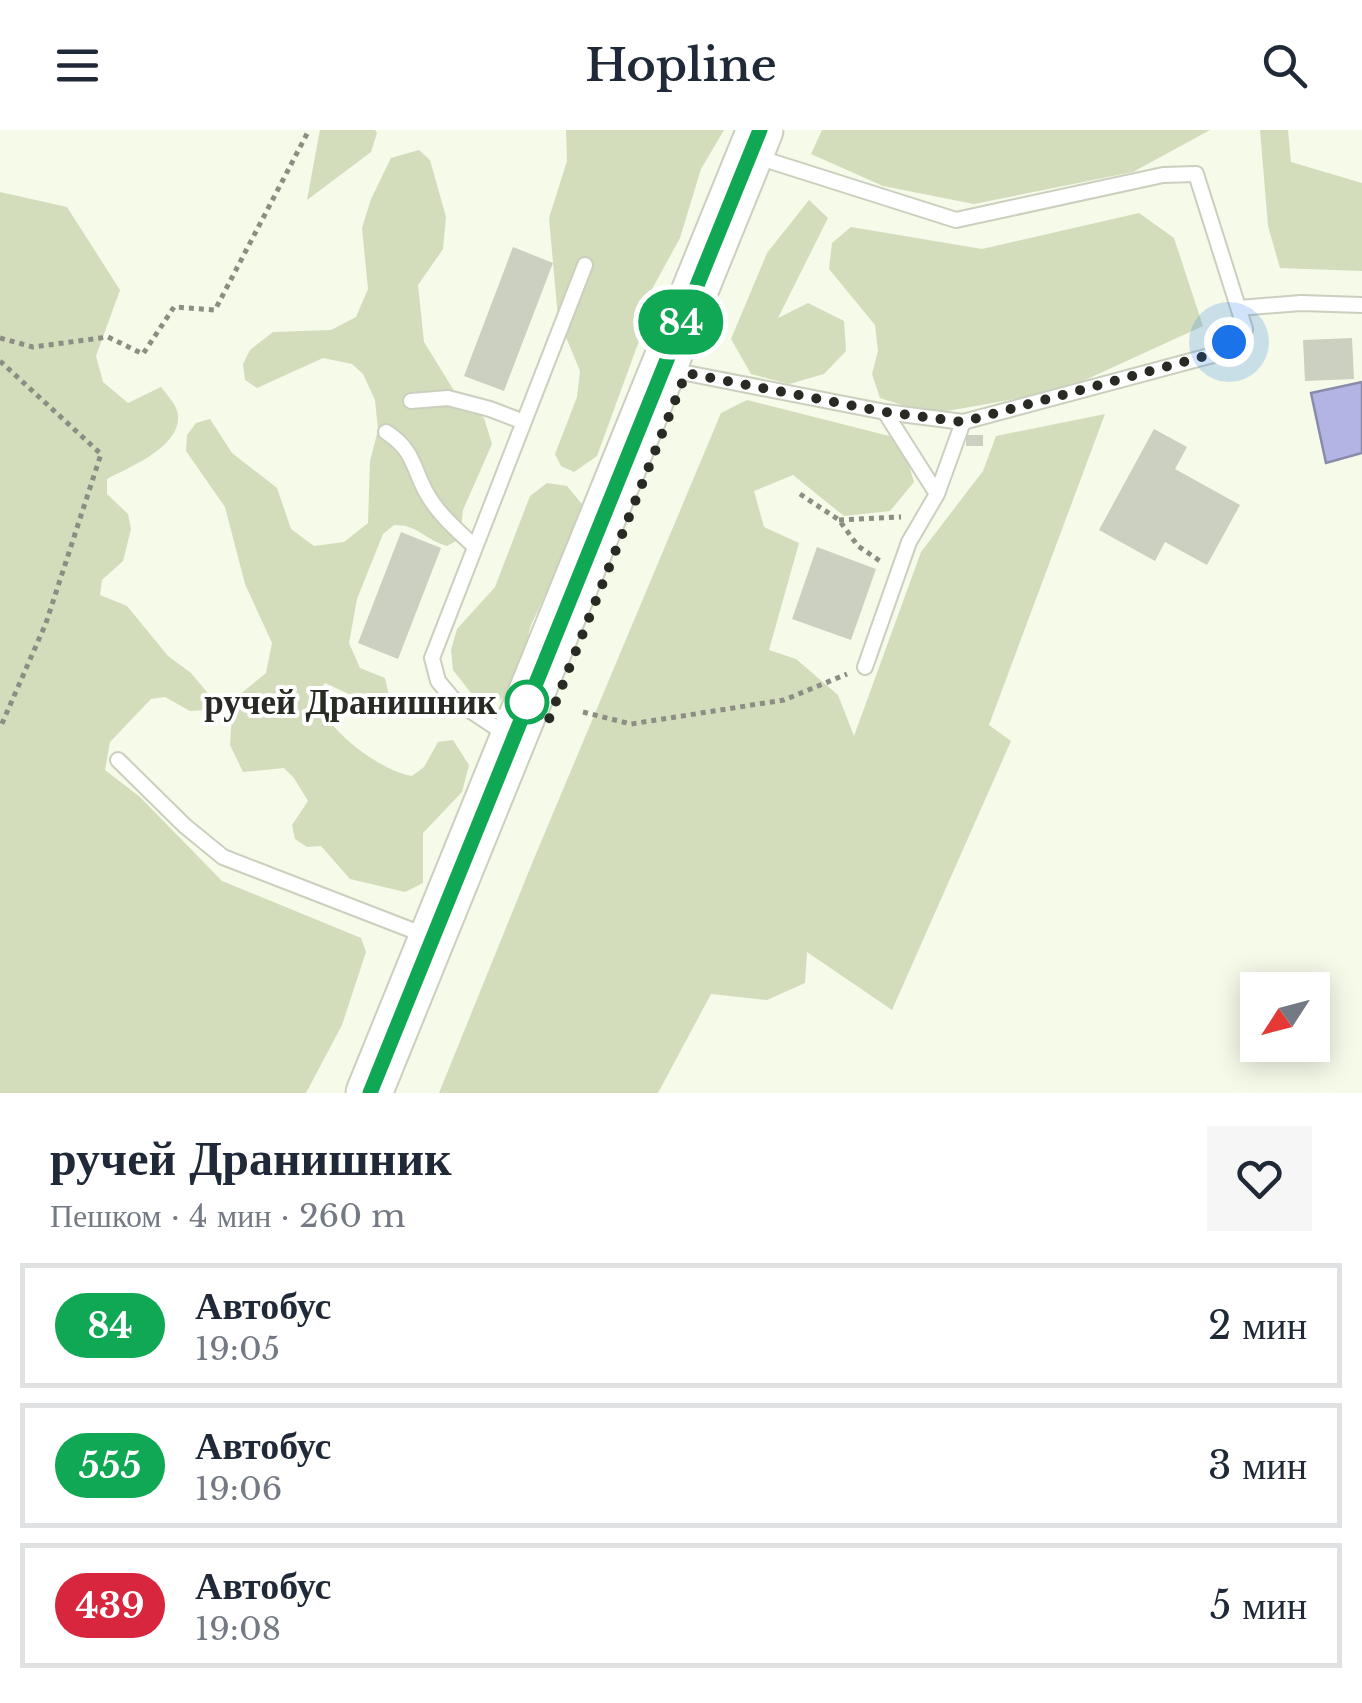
<!DOCTYPE html>
<html lang="ru">
<meta charset="utf-8">
<style>
:root{--surface:#fff;--page:#f6f6f7;--text:#1f2937;--muted:#747a83;--line:#e0e1e3}
body{margin:0;font-family:"Libre Baskerville",serif;background:var(--page);color:var(--text);height:100vh;display:flex;flex-direction:column;font-size:38px;white-space:nowrap}
*{box-sizing:border-box;margin:0}
p{font-size:32px;color:var(--muted)}
.icon{flex:none;width:55px;height:55px;fill:none;stroke:currentColor;stroke-width:2;stroke-linecap:round;stroke-linejoin:round}
.map{position:relative;height:963px;overflow:hidden}
.drawer{display:flex;flex-direction:column;background:var(--surface);flex:1}
.drawer>*{flex:none}
.badge{padding:0 20px;border-radius:32px;font-size:35px;line-height:65px}
.needle{width:65px;rotate:234deg}
.fabs{position:absolute;left:1240px;top:842px;display:grid;gap:20px}
.fabs a{display:grid;place-items:center;width:90px;height:90px;border-radius:0px;background:var(--surface);box-shadow:0 5px 25px #0003;font-size:50px}
.you{position:absolute;width:50px;height:50px;margin:-25px;border:8px solid #fff;border-radius:50%;background:#1a73e8;box-shadow:0 0 0 15px #1a73e833}
.map>.badge{position:absolute;translate:-50% -50%;box-shadow:0 0 0 5px #fff}
.round{display:grid;place-items:center;flex:none;width:105px;height:105px;border-radius:0px;background:var(--page)}
.summary{display:flex;align-items:center;justify-content:space-between;height:170px;padding:0 50px}
h1{font-size:48px;font-weight:600;line-height:75px}
ul{padding:0;list-style:none}
li{display:flex;align-items:center;gap:30px;height:125px;margin:0 20px 15px;padding:0 30px;border:5px solid var(--line);border-radius:0px}
li div{flex:1}
li b{display:block;font-size:38px}
li em{font-style:normal}
li .badge{min-width:110px;font-weight:700;text-align:center}
header{display:flex;justify-content:space-between;align-items:center;height:130px;padding:0 50px;background:var(--surface);font-size:45px;font-weight:600}
.map>svg:first-child{display:block}
.green{fill:#d3ddbc}
.water{fill:#b2b5e4;stroke:#898baa;stroke-width:2.5}
.building{fill:#ccd0c0}
.lines{fill:none;stroke-linecap:round;stroke-linejoin:round}
.lane-casing{stroke:#cacfbe;stroke-width:18}
.primary-casing{stroke:#cacfbe;stroke-width:49}
.path{stroke:#8b8e83;stroke-width:5;stroke-dasharray:5 5;stroke-linecap:butt}
.lane{stroke:#fff;stroke-width:14}
.primary{stroke:#fff;stroke-width:45}
.line-casing{stroke:#fff;stroke-width:22}
.line{stroke:#10a855;stroke-width:15}
.walk{stroke:#282a24;stroke-width:10;stroke-dasharray:0 18}
.stop-dot{fill:#fff;stroke:#10a855;stroke-width:5}
.labels{text-anchor:middle;stroke-width:8;stroke-linejoin:round;paint-order:stroke}
.stop-label{font-size:35px;font-weight:bold;fill:#282a24;stroke:#fff;text-anchor:end}
</style>
<header><svg class="icon" aria-label="menu" viewBox="0 0 24 24"><path d="M4 6h16M4 12h16M4 18h16"/></svg>Hopline<svg class="icon" aria-label="search" viewBox="0 0 24 24"><circle cx="10" cy="10" r="6"/><path d="M15 15l6 6"/></svg></header>
<div class="map">
<svg width="1362" height="963" viewBox="0 0 1362 963">
<rect width="100%" height="100%" fill="#f5fae9"/>
<path class="green" d="M320,0h55l2,3 -6,19 -64,48z
M566,0h158l-23,39 -21,69 -29,53 -4,28 -50,137 -23,16 -13,-6 -6,-12 22,-57 3,-26 -22,-53 -9,-100 18,-57z
M822,0h388l-77,42 -159,32 -91,-18 -72,-32z
M1260,0h28l3,32 71,21v88l-82,-3 -12,-42z
M419,20l11,10 16,57 -3,32 -25,36 6,57 37,60 23,16 8,26 -29,66 -3,29 -13,7c-24,-7 -28,-21 -53,-21l-11,9 -26,65 -8,44 11,25 25,10 6,27 -14,2 -52,-24 -9,11c3,8 7,16 11,23 14,23 58,55 85,59l12,-9 14,-25 15,-2 16,25 -7,27 -39,41v50l-18,9 -55,-13 -29,-33 -14,1 -12,-8 -3,-14 16,-24 -14,-23 -10,-10 -41,4 -13,-27 3,-45 33,-27 6,-30 -27,-59 -20,-77 -39,-56 1,-16 9,-12 14,-4 22,34 45,35 14,41 23,17 30,-4 24,-19 2,-62 8,-31 -3,-30 -12,-26 -11,-10 -29,-6 -66,30 -12,-8 -2,-16 7,-14 23,-18 58,-2 25,-13 12,-28 -6,-61 9,-29 20,-41z
M0,62l67,15 53,83 -24,66 7,26 25,21 33,-16c6,8 16,18 17,28 3,32 -49,52 -71,64v15l21,20 3,15 -8,32 -21,19 -2,15 27,11 41,50 23,17 20,24 -6,13 -15,1 -25,-14 -14,2 -41,43 -5,28 35,27 82,84 139,57 5,14 -24,73 -36,68h-306z
M809,70l19,18 -50,100 30,-15 36,18 2,30 -22,23 -35,10 -38,-10 -20,-35 36,-86z
M1139,83l35,25 29,88 -142,65 -131,23 -50,-16 -8,-24 6,-23 -3,-26 -46,-56 3,-26 19,-16 131,22z
M747,270l154,39 13,43 -24,29 -46,5 -51,-41 -39,16 10,36 35,16 -30,107 27,9 42,36 16,41 67,-184 62,-81 13,-35 109,-22 -116,311 22,16 -119,269 -85,-58 -2,31 -38,17 -56,-6 -53,99h-219l94,-232 188,-448z
M547,353l20,3 19,23 -55,116 -16,62 -16,14 -21,1 -25,-32 -2,-20 6,-21 38,-42 35,-91z"/>
<path class="water" d="M1362,252v71l-36,10 -15,-70z"/>
<path class="building" d="M513,117l40,16 -49,128 -40,-15z
M1352,208l2,41 -49,2 -2,-41z
M1154,299l33,18 -12,22 65,36 -33,60 -42,-23 -10,19 -56,-31z
M966,305h17v11h-17z
M401,402l40,16 -43,111 -40,-16z
M817,417l59,22 -25,71 -59,-21z"/>
<g class="lines">
<defs>
<path id="lane" d="M1239,178l62,-5 61,2
M686,243l199,39 78,10 250,-67 32,-26 -49,-155 -33,1 -207,45 -183,-58
M411,271l37,-3 42,11 34,13
M885,282l52,82
M386,302c28,18 26,34 40,60 12,22 31,38 49,55
M865,537l44,-125 28,-48 26,-72
M507,605l-54,-36 -15,-18 -6,-23 153,-393
M118,630l67,66 38,31 204,79"/>
<path id="primary" d="M369,963l391,-963"/>
</defs>
<use href="#lane" class="lane-casing"/>
<use href="#primary" class="primary-casing"/>
<path class="path" d="M0,208l33,9 75,-10 35,17 31,-47 41,3 94,-180
M0,231l101,93 -55,169 -46,105
M800,364l39,26 19,26 25,17
M839,390l62,-3
M583,582l48,12 153,-24 63,-26"/>
<use href="#lane" class="lane"/>
<use href="#primary" class="primary"/>
</g>
<g class="lines">
<defs>
<path id="line" d="M370,963l390,-963"/>
</defs>
<use href="#line" class="line-casing"/>
<use href="#line" class="line"/>
<path class="walk" d="M527,572l20,22 139,-351 199,39 78,10 250,-68 16,-12"/>
</g>
<circle class="stop-dot" cx="527" cy="572" r="20"/>
<g class="labels">
<g class="stop-label">
<text x="497" y="584">ручей Дранишник</text>
</g>
</g>
</svg>
<div class="fabs">
<a><svg class="needle" viewBox="-14 -14 28 28"><path d="M0-13l5 13h-10z" fill="#e53935"/><path d="M0 13l5-13h-10z" fill="#747a83"/></svg></a>
</div>
<div class="you" style="left:1229px;top:212px"></div>
<b class="badge" style="left:681px;top:192px;background:#10a855;color:#fff">84</b>
</div>
<section class="drawer">
<div class="summary"><div><h1>ручей Дранишник</h1><p>Пешком · 4 мин · 260 m</p></div><a class="round"><svg class="icon" aria-label="heart" viewBox="0 0 24 24"><path d="M12 20l-8-8c-3-5 5-10 8-4 3-6 11-1 8 4z"/></svg></a></div>
<ul>
<li><span class="badge" style="background:#10a855;color:#fff">84</span><div><b>Автобус</b><p>19:05</p></div><em>2 мин</em></li>
<li><span class="badge" style="background:#10a855;color:#fff">555</span><div><b>Автобус</b><p>19:06</p></div><em>3 мин</em></li>
<li><span class="badge" style="background:#d7263d;color:#fff">439</span><div><b>Автобус</b><p>19:08</p></div><em>5 мин</em></li>
</ul>
</section>
